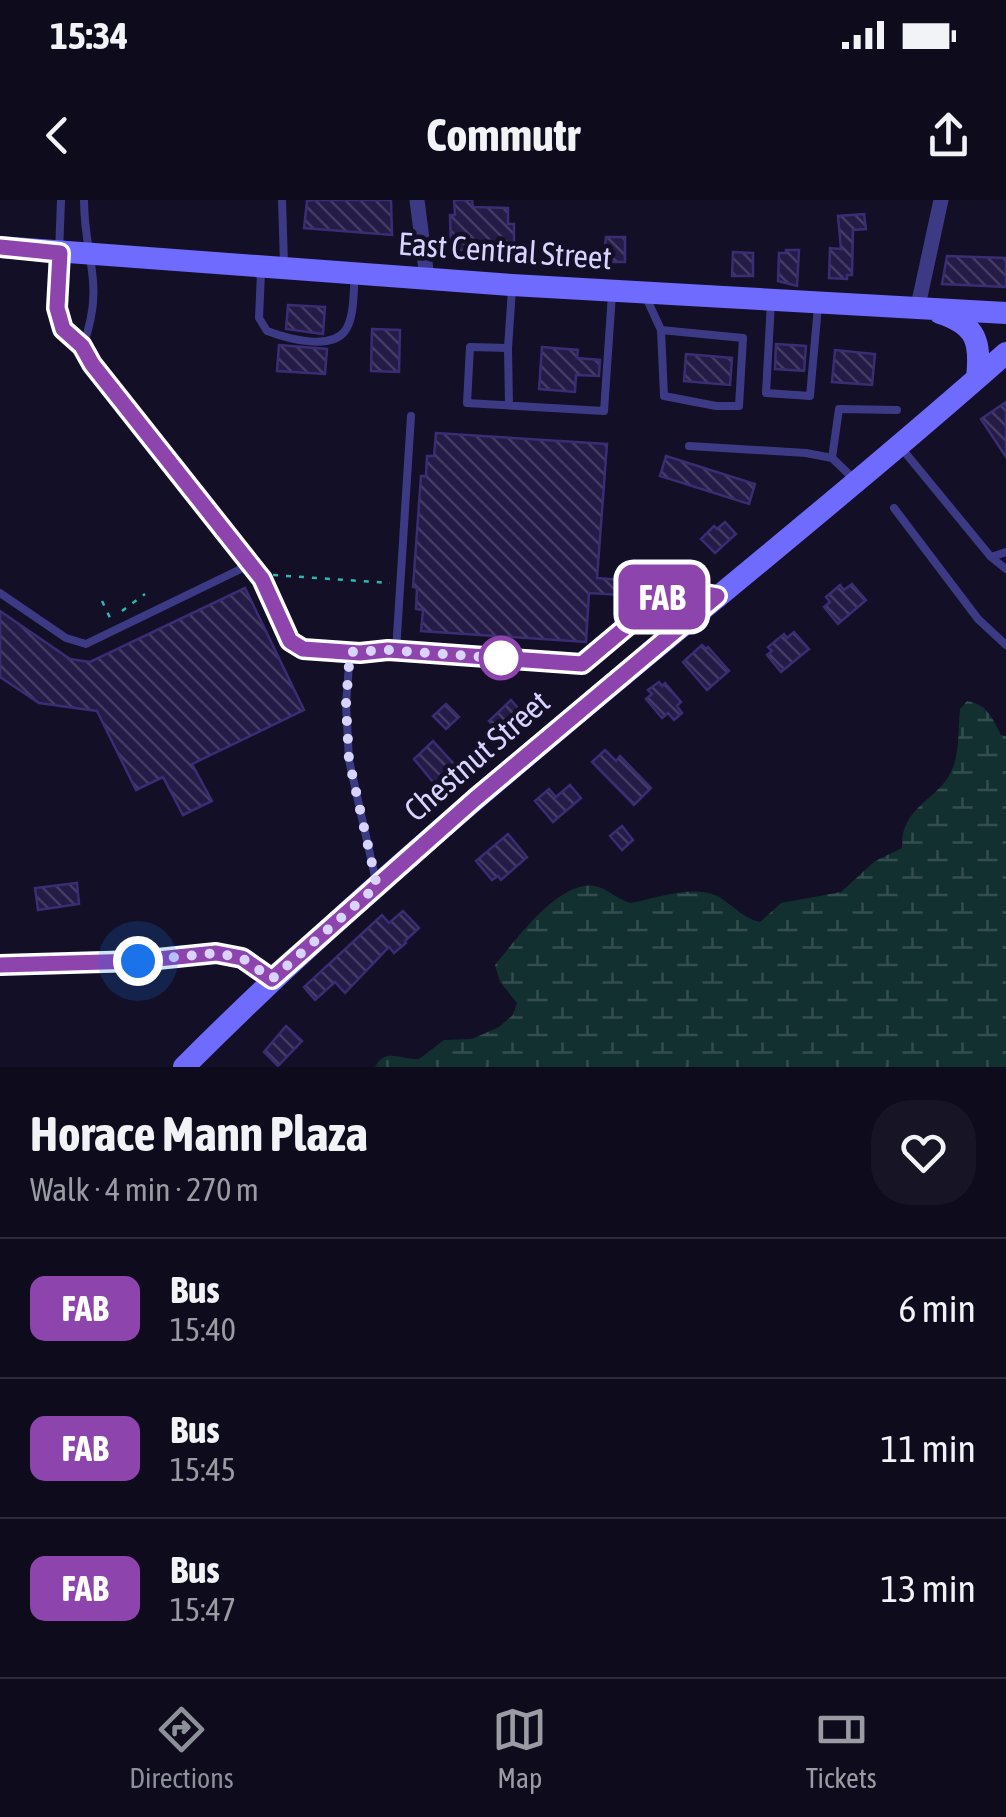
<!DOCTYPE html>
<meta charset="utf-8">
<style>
:root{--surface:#0e0b1c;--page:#171425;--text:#f1f3f6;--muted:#9b9ba3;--line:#2e2b3b;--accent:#8c9099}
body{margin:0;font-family:"Asap Condensed",sans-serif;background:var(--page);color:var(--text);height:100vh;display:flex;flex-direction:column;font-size:38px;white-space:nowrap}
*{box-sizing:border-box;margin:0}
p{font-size:32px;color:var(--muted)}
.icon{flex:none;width:55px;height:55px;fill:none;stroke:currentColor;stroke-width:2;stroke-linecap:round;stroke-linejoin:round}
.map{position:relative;height:867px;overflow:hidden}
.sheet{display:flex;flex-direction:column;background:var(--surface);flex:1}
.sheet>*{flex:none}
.badge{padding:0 20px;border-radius:15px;font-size:35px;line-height:65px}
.you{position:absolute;width:50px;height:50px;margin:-25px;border:8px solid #fff;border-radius:50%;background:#1a73e8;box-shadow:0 0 0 15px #1a73e833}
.map>.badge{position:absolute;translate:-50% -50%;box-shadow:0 0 0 5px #fff}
.round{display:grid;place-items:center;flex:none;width:105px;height:105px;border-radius:40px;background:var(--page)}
.head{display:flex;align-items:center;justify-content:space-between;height:170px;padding:0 30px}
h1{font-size:48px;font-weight:700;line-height:75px}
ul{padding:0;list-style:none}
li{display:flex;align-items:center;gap:30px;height:140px;padding:0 30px;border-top:2px solid var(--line)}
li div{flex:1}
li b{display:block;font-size:38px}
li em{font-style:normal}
li .badge{min-width:110px;font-weight:700;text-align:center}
.status{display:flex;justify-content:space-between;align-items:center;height:70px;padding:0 50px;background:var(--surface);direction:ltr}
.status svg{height:28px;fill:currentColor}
header{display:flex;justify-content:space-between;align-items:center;height:130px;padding:0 30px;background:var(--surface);font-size:45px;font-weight:700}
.menu{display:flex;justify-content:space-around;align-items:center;height:140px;border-top:2px solid var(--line);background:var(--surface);font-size:28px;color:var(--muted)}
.menu a{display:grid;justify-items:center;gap:5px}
.menu .current{color:var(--accent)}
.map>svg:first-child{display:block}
.wetland{fill:url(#wetland-marsh)}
.building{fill:url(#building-back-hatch);stroke:#3b2d73;stroke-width:2.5}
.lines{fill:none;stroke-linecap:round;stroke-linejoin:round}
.path{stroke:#2fb8b0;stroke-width:2.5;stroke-dasharray:5 8;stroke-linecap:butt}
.lane{stroke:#3d3a85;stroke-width:8}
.street{stroke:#3d3a85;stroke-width:15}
.secondary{stroke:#6f6bff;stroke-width:22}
.line-casing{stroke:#fff;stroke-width:22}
.line{stroke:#8e44ad;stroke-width:15}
.walk{stroke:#d9d4ff;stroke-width:10;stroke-dasharray:0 18}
.stop-dot{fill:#fff;stroke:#8e44ad;stroke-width:5}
.labels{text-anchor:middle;stroke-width:9;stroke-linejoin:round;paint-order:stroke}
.street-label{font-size:32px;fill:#d9d4ff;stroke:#130f26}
</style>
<div class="status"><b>15:34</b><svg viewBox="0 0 49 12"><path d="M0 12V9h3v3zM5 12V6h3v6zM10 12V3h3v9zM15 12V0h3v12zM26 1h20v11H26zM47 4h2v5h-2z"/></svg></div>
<header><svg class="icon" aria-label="back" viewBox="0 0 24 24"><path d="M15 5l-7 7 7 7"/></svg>Commutr<svg class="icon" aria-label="share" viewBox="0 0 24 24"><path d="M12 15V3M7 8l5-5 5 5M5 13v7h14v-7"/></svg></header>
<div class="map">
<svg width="1006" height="867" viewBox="0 0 1006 867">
<defs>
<pattern id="wetland-marsh" width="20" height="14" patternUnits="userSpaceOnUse" patternTransform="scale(2.5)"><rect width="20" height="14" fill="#12302f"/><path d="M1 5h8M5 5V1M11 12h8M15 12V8" fill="none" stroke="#344d4e"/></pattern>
<pattern id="building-back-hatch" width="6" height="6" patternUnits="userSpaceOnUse" patternTransform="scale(2.5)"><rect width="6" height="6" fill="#241b47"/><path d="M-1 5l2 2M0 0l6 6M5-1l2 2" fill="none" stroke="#433b63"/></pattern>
</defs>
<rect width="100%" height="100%" fill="#130f26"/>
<path class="wetland" d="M967,501c20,3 26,18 34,34l5,1v331h-631c11,-20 25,-7 44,-8l25,-19 28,-1 27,-12 14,-12 4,-12 -17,-21 -5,-17c20,-24 64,-85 99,-79 14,2 23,14 37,17 26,-5 63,-19 88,-6 15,9 24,21 41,25l21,-19 60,-11 34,-31 27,-13c-2,-41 36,-48 49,-76 9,-18 7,-44 9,-63z"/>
<path class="building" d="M313,0h78l1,35 -88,-7 3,-27z
M454,0h18l1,7 35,1v16h6v23h-31l1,13h-14v-10h-19l-1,-35h5z
M864,14l2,15 -13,1 -1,45h-5v4l-18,-1 1,-30 11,1 -3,-33z
M606,37h19v25h-22z
M786,50h13l-2,36 -19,-5 1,-28h7z
M733,52l20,1v23h-21z
M947,56l59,2v29l-64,-3z
M288,105l37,2 -2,27 -37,-5z
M372,129l28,1 -1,42 -28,-1z
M776,144l30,2 -2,25 -29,-2z
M279,145l48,4 -2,25 -48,-3z
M542,147l36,3 -1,8 23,2 -1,16 -23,-1 -1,17 -36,-3z
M835,150l40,4 -3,31 -40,-3z
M686,154l46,4 -2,27 -46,-4z
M1006,202v55l-25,-38z
M436,233l171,11 -10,134 25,2v15l-33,-2 -3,49 -165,-11 2,-21 -7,-1 1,-21 -4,-1 8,-111h5l1,-20h7z
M666,256l89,28 -6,20 -89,-28z
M725,322l11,12 -21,19 -14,-14 13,-13 3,3z
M852,384l14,16 -28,24 -14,-17 6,-5 -4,-5 14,-12 4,5z
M245,388l59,122 -112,54 20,37 -29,14 -20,-38 -27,13 -39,-79 -58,-8 -39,-26v-66l70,48 20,3z
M794,432l15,17 -28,23 -14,-17 5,-4 -4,-4 16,-13 3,4z
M702,445l4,4 2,-2 21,24 -22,19 -24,-28z
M659,482l3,4 3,-3 16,19 -4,4 5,7 -8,7 -6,-7 -6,5 -16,-19 6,-5 -4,-4z
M511,500l13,15 -21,21 -14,-15z
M446,504l13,13 -13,12 -13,-13z
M433,541l31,34 -21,19 -29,-35z
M605,550l11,11 4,-5 31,32 -17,17 -42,-43z
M570,585l11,13 -28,24 -18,-21 14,-12 7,8z
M622,626l11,14 -11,10 -12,-14z
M508,634l19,23 -26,23 -3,-4 -6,4 -16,-19z
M77,683l2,21 -41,6 -3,-22z
M403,711l16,17 -14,13 1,2 -12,10 -5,-6 -44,46 -10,-11 -20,18 -11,-13 78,-72 7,8z
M286,826l16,15 -24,25 -14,-14z"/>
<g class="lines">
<path class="path" d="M273,375l117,8
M102,401l9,19
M122,411l23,-17"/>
<path class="lane" d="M61,0l-4,108 6,21 20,17 9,18c58,70 119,141 171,216 12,17 14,47 28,62 16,15 76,10 97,8l193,14 88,-73 8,-2 35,6
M282,0l2,64
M261,72l-2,46 8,13c19,7 63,20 78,0 10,-14 8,-40 10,-56
M512,89l-4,59 -38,-1 -3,56 137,8 8,-117
M645,95l16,35 3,66 52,10h23l4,-68 -82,-8
M771,102l-5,91 44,3 8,-90
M83,146c23,-64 1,-87 1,-146
M508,148l1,57
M689,246l117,7 26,5 23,22
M903,250l88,107 15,-5
M832,258l7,-49 58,1
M894,308l84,111 28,26
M991,357l15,12
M0,393l66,45 20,6 165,-80
M396,451l15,-235
M350,452l-4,52 3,56 27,121"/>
<path class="street" d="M417,0l10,78
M918,106l23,-106
M0,765l138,-4 78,-8 26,5 30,21"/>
<path class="secondary" d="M0,47l512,38 494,28
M940,113c37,12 41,29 37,65
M184,867c257,-258 550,-474 822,-714"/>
</g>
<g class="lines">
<defs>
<path id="line" d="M0,47l60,6 -3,55 6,21 19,17 10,18 170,215 28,62 13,8 57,4 28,-3 194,14 87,-73 8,-2 40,7 -242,203 -203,180 -30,-21 -26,-5 -78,8 -138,4"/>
</defs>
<use href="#line" class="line-casing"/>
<use href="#line" class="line"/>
<path class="walk" d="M138,761l78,-8 26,5 30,21 105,-93 -28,-126 -3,-56 4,-52 38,-2 123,9 -10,-1"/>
</g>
<circle class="stop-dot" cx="501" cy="458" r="20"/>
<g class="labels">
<g class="street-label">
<text transform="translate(505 51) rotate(4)" y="11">East Central Street</text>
<text transform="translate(477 556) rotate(-41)" y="11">Chestnut Street</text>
</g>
</g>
</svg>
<div class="you" style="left:138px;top:761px"></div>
<b class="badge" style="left:662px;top:397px;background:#8e44ad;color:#fff">FAB</b>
</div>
<section class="sheet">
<div class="head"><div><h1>Horace Mann Plaza</h1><p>Walk · 4 min · 270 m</p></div><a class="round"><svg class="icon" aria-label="heart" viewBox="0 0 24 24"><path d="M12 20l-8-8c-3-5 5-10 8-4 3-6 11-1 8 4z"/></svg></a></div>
<ul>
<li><span class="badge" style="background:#8e44ad;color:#fff">FAB</span><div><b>Bus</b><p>15:40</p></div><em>6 min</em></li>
<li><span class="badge" style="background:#8e44ad;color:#fff">FAB</span><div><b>Bus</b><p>15:45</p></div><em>11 min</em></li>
<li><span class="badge" style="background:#8e44ad;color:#fff">FAB</span><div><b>Bus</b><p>15:47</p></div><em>13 min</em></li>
</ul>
</section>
<nav class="menu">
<a class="current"><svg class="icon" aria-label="directions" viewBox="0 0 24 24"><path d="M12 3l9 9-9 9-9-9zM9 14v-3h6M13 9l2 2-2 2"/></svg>Directions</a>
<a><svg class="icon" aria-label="map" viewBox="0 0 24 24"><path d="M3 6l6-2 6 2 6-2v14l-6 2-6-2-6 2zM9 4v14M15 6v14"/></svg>Map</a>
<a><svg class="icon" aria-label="tickets" viewBox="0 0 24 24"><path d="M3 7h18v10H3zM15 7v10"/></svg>Tickets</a>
</nav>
